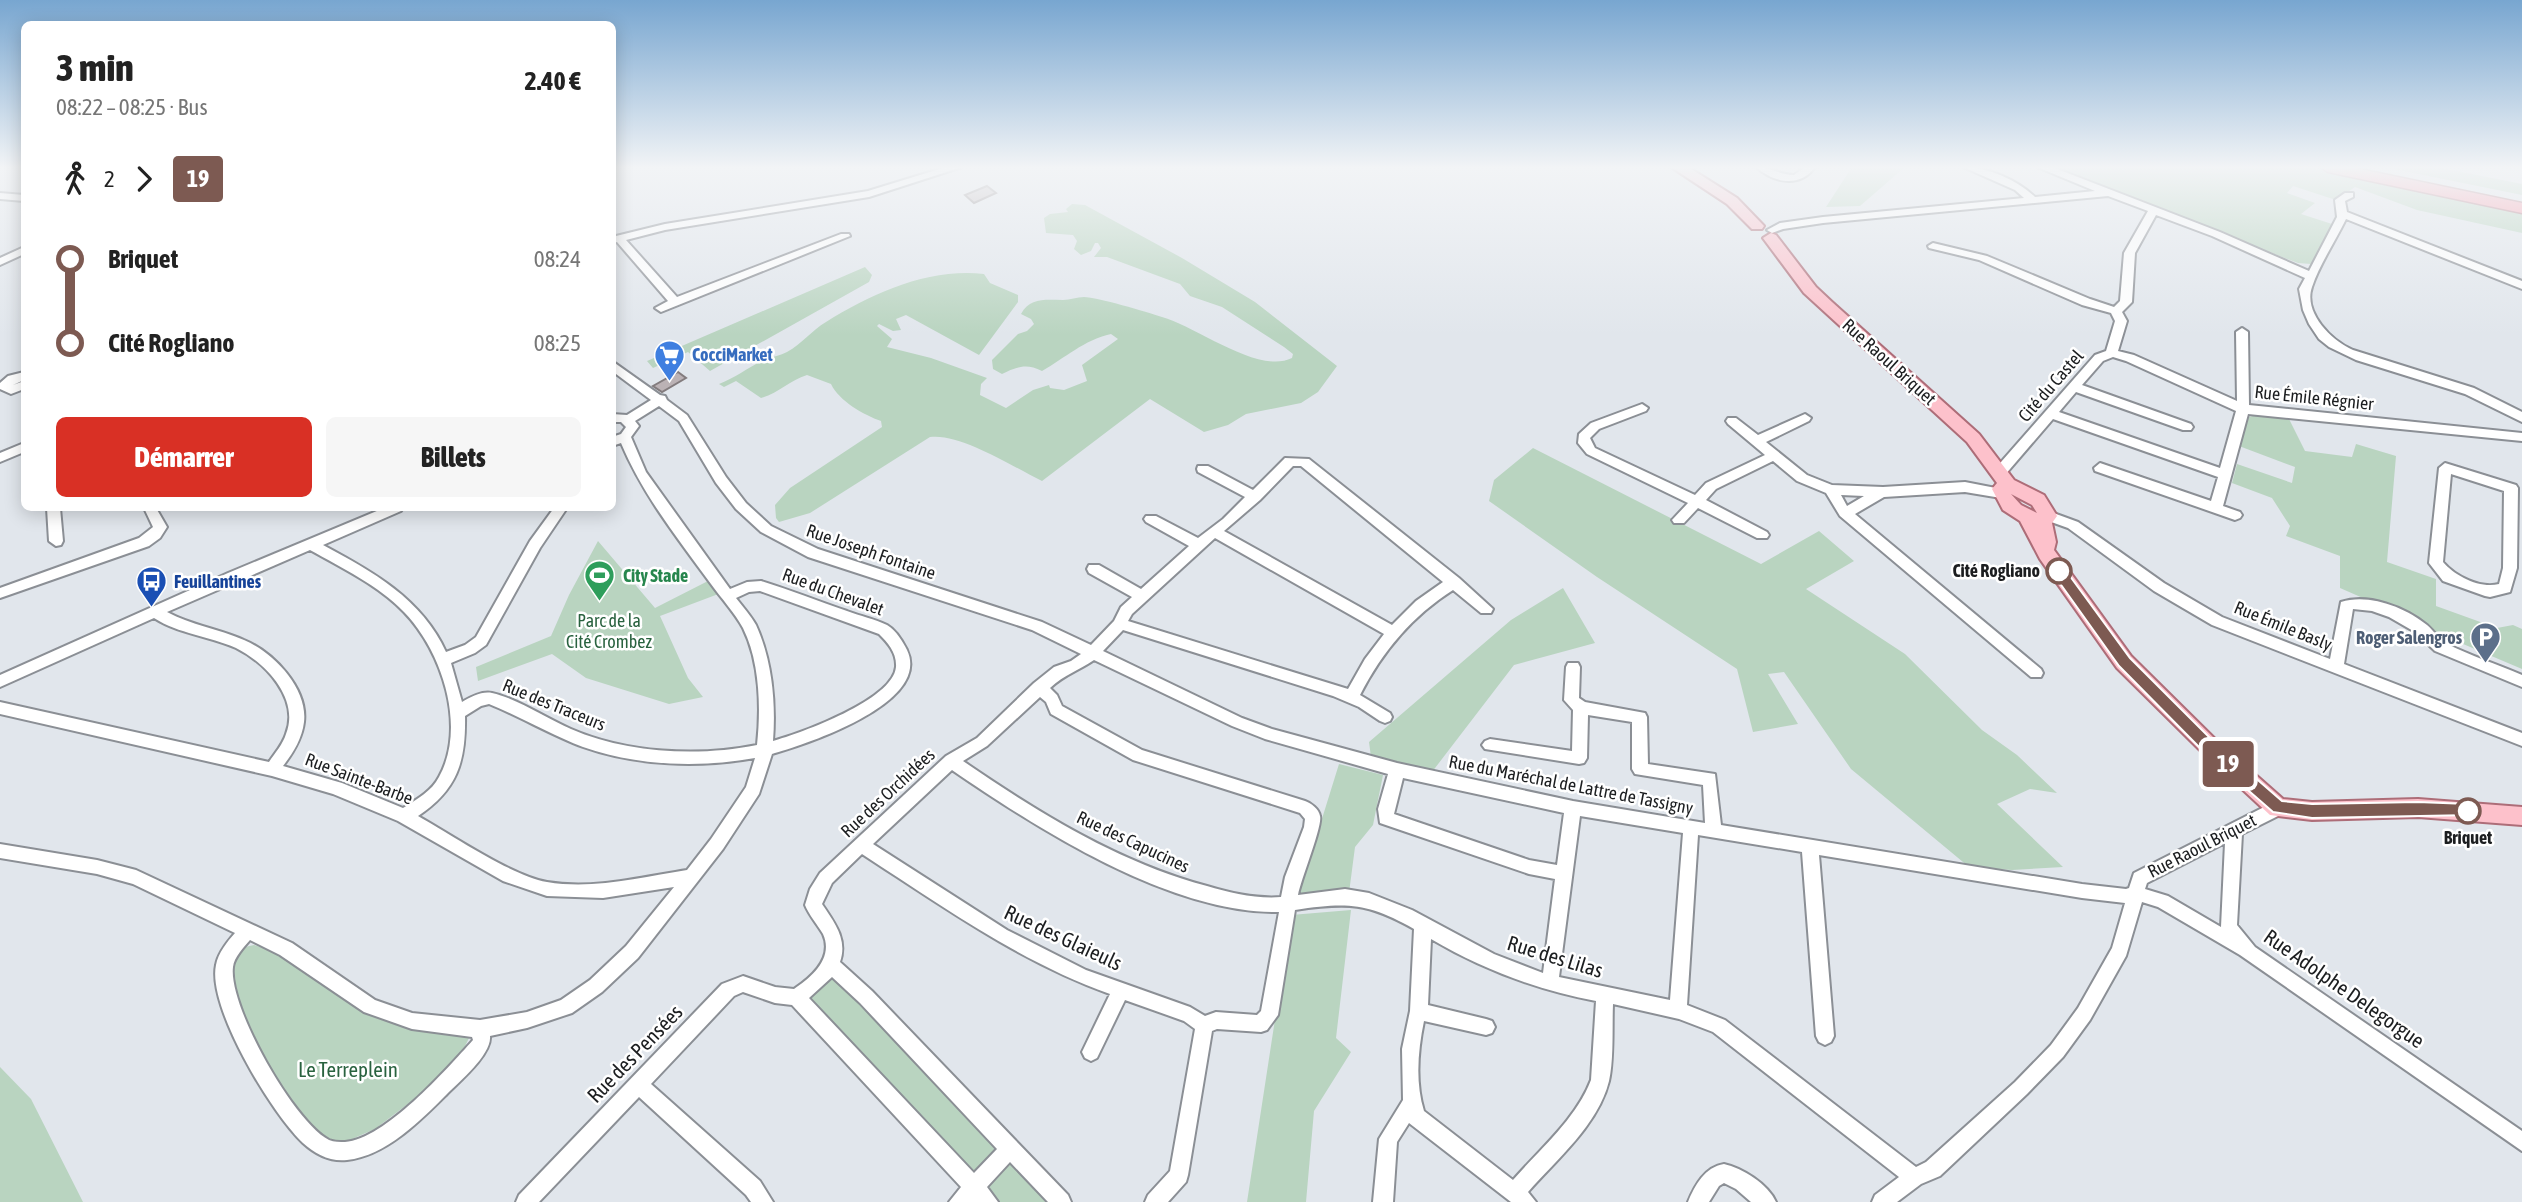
<!DOCTYPE html>
<html lang="fr">
<meta charset="utf-8">
<style>
:root{--surface:#fff;--page:#f6f6f6;--text:#222;--muted:#767676;--accent:#d93025}
body{margin:0;font-family:"Asap Condensed",sans-serif;background:var(--page);color:var(--text);height:100vh;display:flex;flex-direction:column;font-size:26px;white-space:nowrap}
*{box-sizing:border-box;margin:0}
p{font-size:23px;color:var(--muted)}
.icon{flex:none;width:38px;height:38px;fill:none;stroke:currentColor;stroke-width:2;stroke-linecap:round;stroke-linejoin:round}
.map{position:relative;flex:1;overflow:hidden}
.details{position:absolute;left:21px;top:21px;width:595px;height:490px;display:flex;flex-direction:column;background:var(--surface);border-radius:10px;box-shadow:0 4px 18px #0003}
.details>*{flex:none}
.badge{padding:0 14px;border-radius:5px;font-size:24px;line-height:46px}
.map>.badge{position:absolute;translate:-50% -50%;box-shadow:0 0 0 4px #fff}
.legs{display:flex;align-items:center;gap:10px;height:77px;padding:0 35px;font-size:23px}
.legs p{margin-inline-start:auto}
.head{display:flex;align-items:center;justify-content:space-between;height:119px;padding:0 35px}
h1{font-size:38px;font-weight:800;line-height:52px}
.action{display:flex;gap:14px;margin-top:auto;padding:14px 35px}
.action a{flex:1;height:80px;border-radius:10px;background:var(--accent);color:#fff;font-size:28px;font-weight:800;line-height:80px;text-align:center}
.action a+a{background:var(--page);color:var(--text)}
ul{padding:0 35px;list-style:none}
li{display:flex;align-items:center;gap:24px;height:84px;font-size:26px}
li i{display:grid;place-items:center;width:10px;height:100%;margin:0 9px;background:currentColor}
li i::after{content:'';width:18px;height:18px;margin:-9px;border:5px solid;border-radius:50%;background:var(--surface)}
li p{margin-inline-start:auto}
li:first-child i{background:linear-gradient(#0000 50%,currentColor 0)}
li:last-child i{background:linear-gradient(currentColor 50%,#0000 0)}
.map>svg:first-child{display:block}
.green{fill:#b9d4c0}
.building{fill:#bbb2b5;stroke:#837c7e;stroke-width:2}
.lines{fill:none;stroke-linecap:round;stroke-linejoin:round}
.minor-casing{stroke:#8b8f95;stroke-width:4}
.major-casing{stroke:#ad6d78;stroke-width:4}
.highway-casing{stroke:#ad6d78;stroke-width:3}
.minor{fill:#fff;fill-rule:evenodd}
.major{fill:#fdc1cb;fill-rule:evenodd}
.highway{fill:#fb97a8;fill-rule:evenodd}
.line-1{fill:#7d5a52;stroke:#fff;stroke-width:2}
.stop-1-dot{fill:#fff;stroke:#7d5a52;stroke-width:3.5}
.labels{text-anchor:middle;stroke-width:5;stroke-linejoin:round;paint-order:stroke}
.shop-label{font-size:18px;font-weight:bold;fill:#366cbe;stroke:#fff;text-anchor:start}
.street-label{font-size:18px;fill:#1c1e20;stroke:#fff}
.stop-label{font-size:18px;font-weight:bold;fill:#1c1e20;stroke:#fff;text-anchor:end}
.leisure-label{font-size:18px;font-weight:bold;fill:#27864d;stroke:#fff;text-anchor:start}
.transit-label{font-size:18px;font-weight:bold;fill:#164399;stroke:#fff;text-anchor:start}
.park-label{font-size:18px;fill:#29623f;stroke:#fff}
.service-label{font-size:18px;font-weight:bold;fill:#4e5e75;stroke:#fff;text-anchor:end}
.near-street-label{font-size:21px;fill:#1c1e20;stroke:#fff}
.near-park-label{font-size:21px;fill:#29623f;stroke:#fff}
</style>
<div class="map">
<svg width="2522" height="1202" viewBox="0 0 2522 1202">
<rect width="100%" height="100%" fill="#e1e6ec"/>
<path class="green" d="M1852,167h53l-45,39 -34,1z
M2048,167h259l215,46v20l-105,-23 -62,-23 -19,13 -43,-14 -6,7 28,10 -14,11 31,10 -10,26 -11,14 -13,-1z
M2384,167h53l85,17v11z
M1072,204l13,1 97,53 73,44 82,64 -19,26 -17,11 -55,11 -18,11 -24,7 -54,-33 -108,82c-29,-14 -81,-48 -112,-44l-120,76 -31,9 -3,-4 -1,-13 15,-17 92,-61 -1,-6c-17,-6 -42,-20 -50,-37l-24,-9c-17,5 -28,18 -46,23l-25,-17 -12,6 -5,-3c16,-6 28,-16 43,-23 8,-4 18,-5 25,-9 15,-8 25,-22 39,-30 47,-29 102,-54 158,-48l6,9 28,12v7l-39,53 -73,-40 -10,4 5,11 -8,1 -14,-7 -2,2 15,13 -5,8 44,11 56,20 -6,6 -1,11 26,13 27,-18 16,-5 1,3 14,2 23,-9 -5,-16 36,-26 -7,-5c-27,6 -46,24 -69,37 -16,-8 -25,-4 -40,3l-9,-5 -1,-9 26,-26 9,-3 7,-7 -3,-5 -10,-5c9,-17 25,-14 42,-14 7,0 14,-3 21,-3 13,0 63,15 78,20 34,9 96,58 130,41l1,-4 -9,-7 -62,-40 -32,-11 -10,-12 -73,-27h-13l7,-9 -3,-5h-3l-4,8 -10,4 -7,-6 3,-8 -4,-6 -27,-2 -2,-15 6,-4 18,-2 -2,-3z
M865,267l7,8 -3,7 -159,89 -22,-19 -35,16 -6,-7z
M2261,414l27,3 17,34 47,6 4,-13 40,12 -9,106 49,17v27l61,22 16,-3 9,4v40l-73,-31 -3,7 -33,-14 -2,-12 -71,-31v-32l-54,-20 4,-10 -18,-28 -40,-15 5,-19 55,19 3,-16 -56,-21 10,-29z
M1533,448l228,116 58,-33 35,30 -48,28 99,65 77,76 35,25 40,38 -27,-4 -33,15 66,63 -51,3 -43,-3 -118,-98 -67,-97 -16,2 30,50 -45,8 -16,-63 -140,-92 -108,-76 5,-21z
M598,541l57,67 53,-27 13,12 -61,23 28,62 15,19 -34,7 -83,-26 -34,-24 -74,27 -2,-14 75,-31 18,-41z
M1563,588l32,55 -81,22 -82,107 -61,-15 -2,-15 142,-122z
M1339,764l44,11 -10,50 -18,22 -6,46 -51,3z
M1351,910l-15,128 15,14 -37,59 -8,91h-59l44,-287z
M254,945l29,9 127,71 59,13 -15,31 -79,60 -39,17 -21,-15 -42,-54 -26,-51 -17,-44 3,-25 12,-10z
M837,977l163,168v8l-19,20 -11,2 -163,-175 22,-22z
M0,1067l31,32 52,103h-83z
M1007,1162l10,1 38,39h-59l-9,-10 -1,-10z"/>
<path class="building" d="M987,186l9,7 -22,10 -9,-8z
M678,372l8,6 -24,14 -9,-6z"/>
<g class="lines">
<defs>
<path id="minor" d="M946,167h16l-93,30 -204,33 -39,10 51,57 164,-63h8l1,2 -189,76 -6,-4 13,-7 -51,-59 -5,1v-6l53,-13 203,-33z
M1756,167c14,0 24,8 38,8l11,-8h10c-15,21 -41,16 -59,0z
M1963,167c25,0 54,13 72,30l60,-6 -58,-24h15l168,65 89,39 28,-54 -2,-17 10,-7h8v4l-8,4 2,11 175,69v8l-176,-70c-10,21 -27,46 -34,68 -9,26 20,54 41,63l121,38 48,24v10l-57,-28 -109,-34 -27,-13 -10,-8 -10,-15 -6,-14 -4,-21 6,-11 -93,-42 -56,-21 -21,38 -3,49 -10,10 5,9 -9,30 16,4 103,46 -1,-69 6,-4 6,4 1,73 273,28v8l-274,-27 -25,92 17,6 2,3 -2,3 -5,2 -140,-49 -1,-3 6,-5 111,38 7,-24 -165,-58 -49,57h-10l-1,-3 1,-3 101,-115 11,-4 9,-30 -4,-8 -29,-8 -103,-45 -50,-12 -1,-2 5,-3 54,13 103,43 24,8 6,-6 4,-48 24,-42 -40,-15 -285,27 -40,6 -11,4 -5,-3 13,-7 43,-6 201,-19 -9,-8zM2113,357l13,4 110,50 -16,57 -161,-56 17,-20 107,38h8l2,-3 -2,-3 -109,-39 21,-24z
M0,193l24,2v6l-24,-2z
M24,247v7l-24,11v-7z
M612,361l48,34 5,1 2,4 20,15 39,62 20,26 25,23 47,23 224,73 49,23 23,-24 7,-14 11,-10 -43,-24 -2,-4 2,-4h10l42,24 48,-43 -43,-24 -2,-3 2,-3h10l42,22 25,-19 22,-22 -47,-25 -1,-3 1,-3h10l45,24 32,-32 24,1 150,119 34,31 -2,4h-10l-28,-23c-41,26 -71,62 -93,105l30,18 2,4 -2,4 -5,2 -5,-2 -21,-14 -26,-11 -210,-66 -20,21 139,67 30,11 125,34 176,38 132,22 -2,-38 -68,-11 -3,-5v-47l-44,-7 -1,43 -3,5 -5,1 -94,-15 -3,-4 3,-4 5,-2 82,12 1,-41 -9,-10 2,-33 2,-4h10l2,4 -1,31 6,4 60,11 2,4 1,47 67,10 6,51 361,59 44,5 3,-1 5,-15 138,-70 6,-2 6,2 2,5 -2,5 -42,21 -5,91 18,22 267,184v20l-282,-196 -82,-48 -16,-5 -16,54 -36,64 -27,37 -36,37 -87,82 -19,8 -24,18h-25l3,-7 24,-18 -186,-145 -34,-13 -66,-15c-1,24 1,55 -4,77 -11,44 -52,78 -81,111l8,10h-25l-102,-79 -12,19 -4,60h-20l6,-63 24,-39 -1,-51 8,-38 4,-82c-46,-26 -66,-27 -119,-19l-17,105 -11,15 -6,2 -44,-3 -5,2 -24,144 -2,7 -18,20h-23l3,-7 22,-24 25,-142 -11,-8 -59,-21 -28,58 -6,3 -6,-3 -3,-6 28,-58c-90,-32 -168,-88 -248,-140l-30,29 -10,21c12,18 26,35 18,58l32,29 196,204 3,7h-23l-38,-40 -23,25 11,15h-49l12,-15 -169,-182 -17,-2 -32,-11 -9,4 -83,88 109,97 13,21h-22l-5,-7 -107,-98 -100,105h-23l3,-7 203,-211 21,-8 32,11 19,2c18,-12 40,-31 29,-55 -6,-10 -14,-19 -18,-29l5,-16 10,-16 126,-117 31,-18 57,-55 20,-16 17,-6 10,-7 -49,-24 -224,-73 -47,-25 -25,-23 -20,-26 -37,-62 -20,-15 -24,15 4,5 -8,11 15,35 84,117 17,-7 14,-1c29,9 57,20 86,30 13,5 28,8 40,14 9,5 16,17 20,25 25,53 -100,94 -135,104l-13,40 -36,55 -85,109 -36,34 -30,21 -45,15 -37,8c2,18 -30,45 -43,58 -26,26 -61,62 -100,66 -17,2 -32,-6 -44,-17 -31,-29 -96,-136 -87,-178 2,-12 11,-23 19,-32l-102,-49 -36,-10 -97,-16v-14l97,16 39,10 156,73 83,57 37,13 68,7 47,-8 34,-12 29,-20 36,-34 48,-59 -71,11 -56,-2 -44,-15 -105,-60 -65,-27 -61,-18 -272,-62v-12l269,60c6,-9 14,-18 17,-28 14,-35 -20,-71 -50,-86 -27,-12 -57,-14 -82,-30l-154,69v-12l228,-102 156,-65h19l-2,3 -78,34c49,26 99,54 123,107l19,-7 11,-8 54,-96 24,-33h13l-27,40 -54,97 -11,8 -24,10 11,39c9,-5 20,-11 30,-9 24,5 56,26 79,36 55,24 127,28 186,16 4,-37 3,-83 -14,-117 -8,-15 -22,-30 -32,-44 -33,-45 -68,-89 -90,-141l-9,3v-9l9,-3 5,-7 -5,-5h-9v-8l15,1 24,-15 -39,-29zM1293,466h8l142,116 -27,19 -24,24 -168,-94 36,-31zM1215,538l169,96 -19,25 -17,30 -220,-68 4,-7zM310,550c32,18 68,35 94,62 38,39 63,115 35,165 -7,14 -23,23 -36,31l-61,-25 -59,-17c10,-13 19,-27 21,-44 4,-34 -31,-70 -60,-82 -25,-11 -53,-15 -77,-28zM760,591l119,43c9,9 18,19 17,33 -3,33 -95,66 -123,74 3,-38 -1,-81 -17,-116 -5,-9 -13,-18 -20,-27l13,-6zM1094,660l138,66 33,13 123,35 -10,35 2,14 149,51 26,5 -12,94 -49,-19 -82,-44 -43,-17 -24,-4 -47,6c3,-16 25,-70 22,-79 -1,-7 -9,-13 -15,-15l-163,-51 -80,-44 -5,-11 -7,-7c15,-14 28,-17 44,-28zM1040,697l6,5 5,12 82,46 167,53 5,6 -1,8 -19,50 -4,20c-24,2 -51,-4 -74,-11 -89,-24 -168,-73 -244,-125l24,-15zM489,704c32,13 62,31 94,43 53,19 117,21 172,11l-9,29 -35,52 -24,31c-45,7 -94,20 -140,12 -37,-7 -95,-47 -129,-66 39,-26 48,-54 47,-100l16,-10zM952,770c86,59 219,144 327,142l-18,99 -4,4 -41,-3 -11,4 -15,-9 -104,-37 -79,-40 -134,-86zM1403,778l161,35 -7,52 -28,-5 -135,-46zM1580,816l103,17 -13,167 -111,-23zM1698,835l104,17 14,184 3,6 6,3 6,-3 3,-6 -15,-181 263,43 43,5 -13,45 -34,60 -27,37 -36,37 -89,80 -10,5 -191,-147 -38,-15zM2225,843l-4,84 -53,-31 -23,-7 2,-6zM1431,939c51,30 106,51 165,62l-5,79c-15,39 -51,69 -78,100l-89,-69c-9,-29 -6,-61 0,-90l62,14 6,-2 3,-6 -3,-6 -6,-2 -58,-14zM250,940l30,15 84,57 48,17 60,8 1,3c-27,30 -88,99 -128,102 -5,0 -11,0 -16,-2 -35,-18 -101,-134 -96,-173 1,-10 11,-20 17,-27zM832,977l28,26 137,146 -23,24 -165,-175z
M24,372v8l-11,5 11,-4v8l-13,5 -11,-5v-6l8,-7z
M1642,404l6,4 -2,3 -47,18 -9,9 5,10 100,47 11,-12 59,-28 -37,-31 -2,-3 2,-3h8l22,17 47,-21 6,4 -2,3 -43,21 41,33 25,10 51,2 82,-5 41,8 2,3 -7,5 -36,-6 -81,5 -29,17 186,155 2,4 -2,4h-10l-191,-161 -14,-23 -29,-12 -24,-20 -57,28 -10,11 61,32 2,3 -2,3h-10l-59,-30 -14,15h-10l-2,-3 16,-17 -101,-49 -9,-11 1,-9 12,-11zM1841,495l23,1 -17,10z
M24,443v9l-24,10v-9z
M2445,463l71,22 2,3 -1,80 -7,24 -20,5 -5,-1 -42,-15 -14,-18 10,-95zM2451,474l53,17 -1,77 -4,16c-19,5 -44,-8 -56,-22z
M47,508h13l3,33 -2,4 -5,1 -7,-5z
M144,508h12l11,19 -7,11 -11,8 -149,52v-10l139,-50 14,-11z
M2048,511l30,11 86,61 58,34 108,42 11,-57c27,-9 64,5 86,23 7,6 11,14 20,19 24,12 50,20 75,31v12l-87,-36 -20,-19 -26,-15 -17,-6 -19,-2 -9,55 178,69v13l-310,-121 -58,-34 -86,-63 -25,-9 -2,-3z
M1724,1164c18,4 44,20 52,38h-25l-15,-13 -12,-6 -5,3 -10,16h-21c7,-17 17,-35 36,-38z"/>
<path id="major" d="M1671,167h17l49,31 27,28 -2,3h-10l-25,-25z
M1771,233l5,2 40,52 16,15 147,132 35,46 30,15 13,21 -5,7 4,19 -2,8 77,106 84,83 68,60 29,3 106,-3 104,8v18l-104,-8 -106,3 -42,-5 -69,-64 -84,-83 -77,-109 -20,-38 -17,-11 -11,-21 5,-6 -30,-41 -163,-149 -41,-55zM2011,494l21,11 5,8 -16,-8z"/>
<path id="highway" d="M2320,167h30l172,36v10l-194,-41z"/>
</defs>
<use href="#minor" class="minor-casing"/>
<use href="#major" class="major-casing"/>
<use href="#highway" class="highway-casing"/>
<use href="#minor" class="minor"/>
<use href="#major" class="major"/>
<use href="#highway" class="highway"/>
</g>
<linearGradient id="sky" x2="0" y2="1"><stop stop-color="#78a6d0"/><stop offset="0.5" stop-color="#f2f4f6"/><stop offset="1" stop-color="#f2f4f6" stop-opacity="0"/></linearGradient>
<rect width="2522" height="335" fill="url(#sky)"/>
<path class="line-1" d="M2059,566l5,2 66,90 83,83 69,60 30,3 106,-2 50,2 6,2 2,5 -2,4 -162,3 -39,-6 -71,-62 -83,-84 -65,-91v-7z"/>
<defs>
<symbol id="supermarket-pin" viewBox="-11 -11 22 30"><path d="M0 17L-7.5 6A9.5 9.5 0 1 1 7.5 6Z" fill="#3f7fe0" stroke="#fff"/><path d="M-6-5.5h2.5l.6 2H6L4.5 2H-2.5L-4.4-4H-6ZM-1.5 3.2a1.3 1.3 0 1 0 .1 0ZM3 3.2a1.3 1.3 0 1 0 .1 0Z" fill="#fff"/></symbol>
<symbol id="stadium-pin" viewBox="-11 -11 22 30"><path d="M0 17L-7.5 6A9.5 9.5 0 1 1 7.5 6Z" fill="#2e9e5b" stroke="#fff"/><path d="M0-5a6.5 5 0 1 0 0 10a6.5 5 0 1 0 0-10ZM-3.5-1.8h7v3.6h-7Z" fill="#fff"/></symbol>
<symbol id="bus-pin" viewBox="-11 -11 22 30"><path d="M0 17L-7.5 6A9.5 9.5 0 1 1 7.5 6Z" fill="#1a4fb4" stroke="#fff"/><path d="M-5-6H5V4H4V6H2V4H-2V6H-4V4H-5ZM-3.5-4V0h7V-4ZM-3.5 1.2v1.5H-2V1.2ZM2 1.2v1.5H3.5V1.2Z" fill="#fff"/></symbol>
<symbol id="parking-pin" viewBox="-11 -11 22 30"><path d="M0 17L-7.5 6A9.5 9.5 0 1 1 7.5 6Z" fill="#5c6f8a" stroke="#fff"/><path d="M-3.5-5.5H1a3.5 3.5 0 0 1 0 7H-1V5.5H-3.5ZM-1-3.4V-.6H.8a1.4 1.4 0 0 0 0-2.8Z" fill="#fff"/></symbol>
</defs>
<g fill-rule="evenodd">
<use href="#supermarket-pin" x="652" y="338" width="35" height="47"/>
<use href="#stadium-pin" x="582" y="558" width="35" height="47"/>
<use href="#bus-pin" x="134" y="564" width="35" height="47"/>
<use href="#parking-pin" x="2468" y="620" width="35" height="47"/>
</g>
<g class="stop-1-dot">
<circle cx="2059" cy="571" r="12"/>
<circle cx="2468" cy="811" r="12"/>
</g>
<g class="labels">
<g class="shop-label">
<text x="692" y="361">CocciMarket</text>
</g>
<g class="street-label">
<text transform="translate(1889 362) rotate(42)" y="6">Rue Raoul Briquet</text>
<text transform="translate(2051 386) rotate(-49)" y="6">Cité du Castel</text>
<text transform="translate(2314 398) rotate(6)" y="6">Rue Émile Régnier</text>
<text transform="translate(871 552) rotate(19)" y="6">Rue Joseph Fontaine</text>
<text transform="translate(833 592) rotate(20)" y="6">Rue du Chevalet</text>
<text transform="translate(2283 626) rotate(22)" y="6">Rue Émile Basly</text>
<text transform="translate(554 705) rotate(22)" y="6">Rue des Traceurs</text>
<text transform="translate(359 779) rotate(21)" y="6">Rue Sainte-Barbe</text>
<text transform="translate(1571 785) rotate(11)" y="6">Rue du Maréchal de Lattre de Tassigny</text>
<text transform="translate(888 793) rotate(-43)" y="6">Rue des Orchidées</text>
<text transform="translate(1133 842) rotate(25)" y="6">Rue des Capucines</text>
<text transform="translate(2202 846) rotate(-27)" y="6">Rue Raoul Briquet</text>
</g>
<g class="stop-label">
<text x="2040" y="577">Cité Rogliano</text>
<text x="2468" y="844" text-anchor="middle">Briquet</text>
</g>
<g class="leisure-label">
<text x="623" y="582">City Stade</text>
</g>
<g class="transit-label">
<text x="174" y="588">Feuillantines</text>
</g>
<g class="park-label">
<text x="609" y="627">Parc de la<tspan x="609" dy="21">Cité Crombez</tspan></text>
</g>
<g class="service-label">
<text x="2462" y="644">Roger Salengros</text>
</g>
<g class="near-street-label">
<text transform="translate(1063 938) rotate(25)" y="7">Rue des Glaieuls</text>
<text transform="translate(1555 957) rotate(17)" y="7">Rue des Lilas</text>
<text transform="translate(2344 989) rotate(35)" y="7">Rue Adolphe Delegorgue</text>
<text transform="translate(635 1054) rotate(-46)" y="7">Rue des Pensées</text>
</g>
<g class="near-park-label">
<text x="348" y="1077">Le Terreplein</text>
</g>
</g>
</svg>
<b class="badge" style="left:2228px;top:764px;background:#7d5a52;color:#fff">19</b>
<section class="details">
<div class="head"><div><h1>3 min</h1><p>08:22 – 08:25 · Bus</p></div><b>2.40 €</b></div>
<div class="legs"><svg class="icon" aria-label="walk" viewBox="0 0 24 24"><circle cx="13" cy="4" r="2"/><path d="M13 8l-2 6 4 7M11 14l-3 7M7 12l3-4h3l4 4"/></svg>2<svg class="icon" aria-label="forward" viewBox="0 0 24 24"><path d="M9 5l7 7-7 7"/></svg><b class="badge" style="background:#7d5a52;color:#fff">19</b></div>
<ul>
<li><i style="color:#7d5a52"></i><b>Briquet</b><p>08:24</p></li>
<li><i style="color:#7d5a52"></i><b>Cité Rogliano</b><p>08:25</p></li>
</ul>
<div class="action"><a>Démarrer</a><a>Billets</a></div>
</section>
</div>
